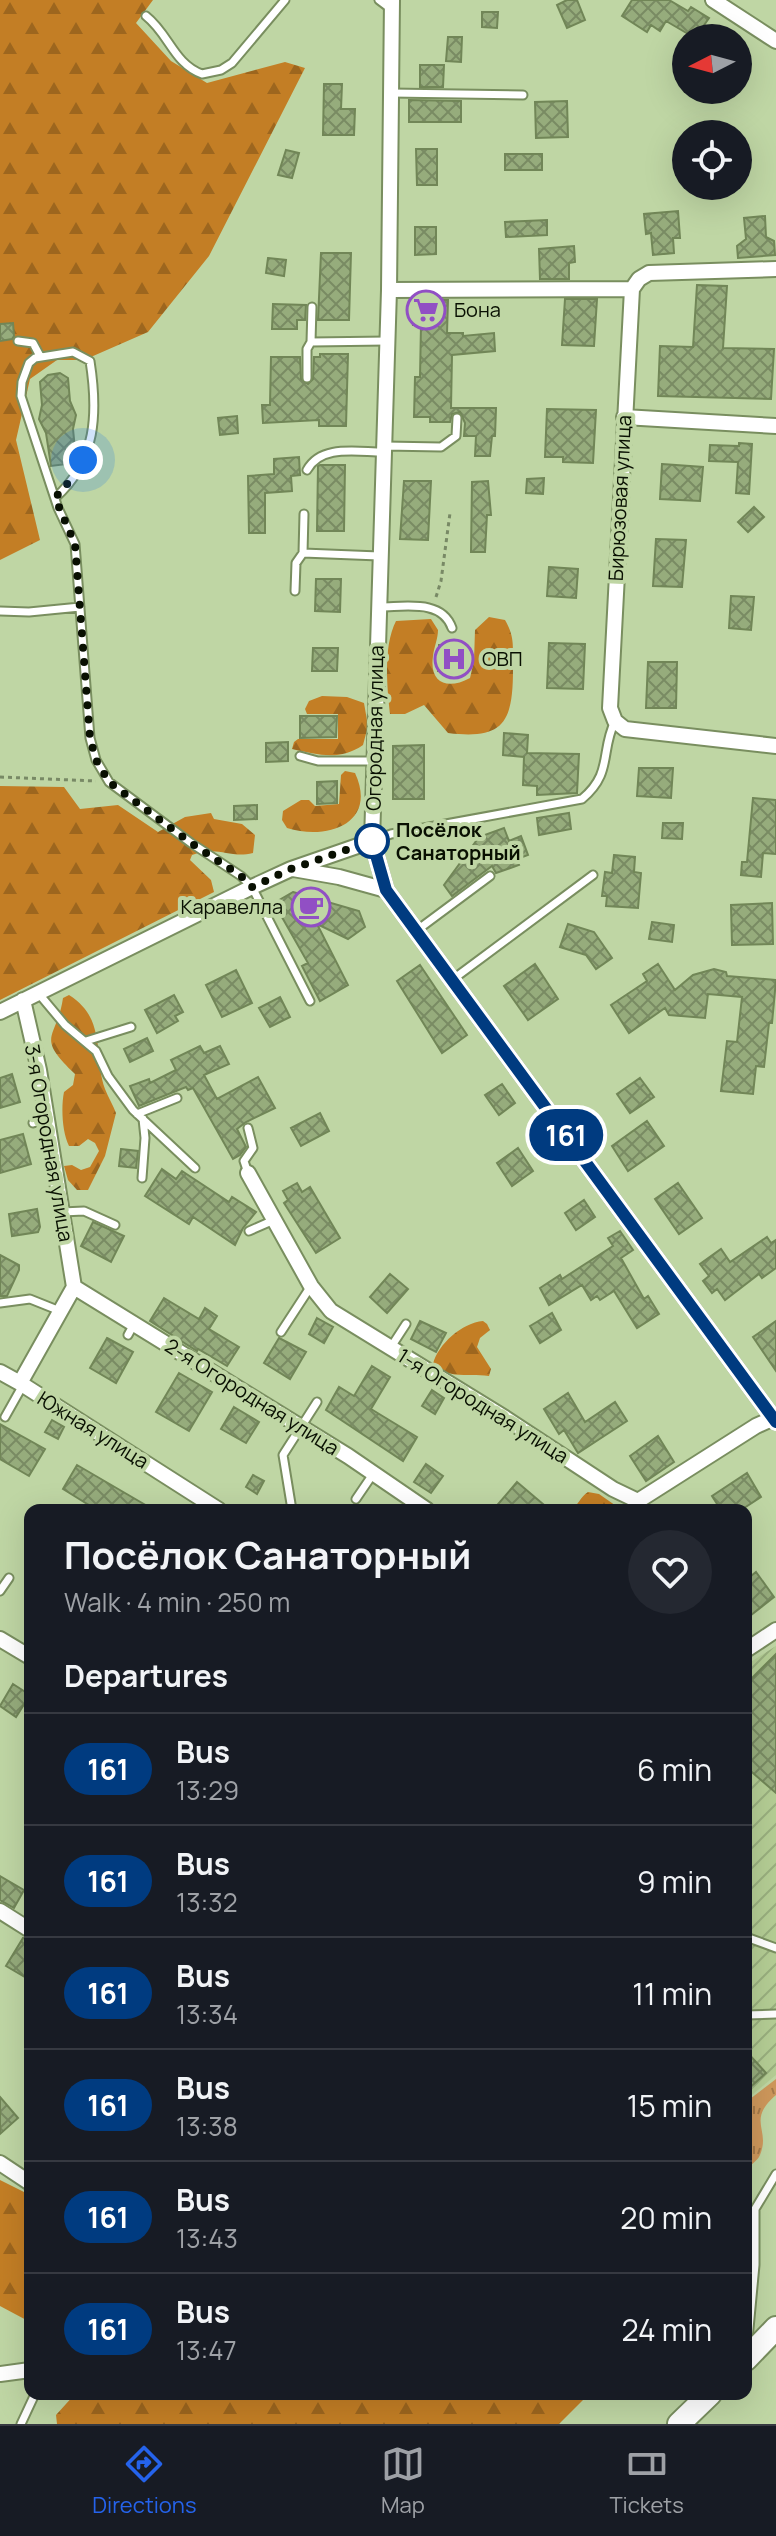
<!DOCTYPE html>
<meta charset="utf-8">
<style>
:root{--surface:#171b24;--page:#242831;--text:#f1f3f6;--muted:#9ea1a6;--line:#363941;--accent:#2563eb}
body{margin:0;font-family:Manrope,sans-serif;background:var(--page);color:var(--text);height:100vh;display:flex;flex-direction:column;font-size:30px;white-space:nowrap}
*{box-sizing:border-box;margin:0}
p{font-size:26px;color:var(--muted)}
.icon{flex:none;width:44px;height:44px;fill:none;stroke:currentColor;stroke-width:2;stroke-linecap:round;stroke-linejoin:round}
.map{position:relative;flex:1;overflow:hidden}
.panel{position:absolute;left:24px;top:1504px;width:728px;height:896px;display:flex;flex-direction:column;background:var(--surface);border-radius:16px;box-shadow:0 8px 32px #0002}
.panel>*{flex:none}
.badge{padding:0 16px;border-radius:26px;font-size:28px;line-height:52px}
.needle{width:52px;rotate:264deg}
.fabs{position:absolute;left:672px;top:24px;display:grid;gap:16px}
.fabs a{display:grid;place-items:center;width:80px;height:80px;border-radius:50%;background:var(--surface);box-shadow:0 8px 32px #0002;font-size:40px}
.you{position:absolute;width:40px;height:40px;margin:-20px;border:6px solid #fff;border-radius:50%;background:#1a73e8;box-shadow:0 0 0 12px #1a73e833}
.map>.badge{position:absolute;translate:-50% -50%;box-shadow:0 0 0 4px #fff}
h2{padding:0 40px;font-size:30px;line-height:72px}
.round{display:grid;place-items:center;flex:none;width:84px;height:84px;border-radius:42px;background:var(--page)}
.overview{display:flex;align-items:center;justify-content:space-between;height:136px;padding:0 40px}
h1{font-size:38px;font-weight:700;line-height:60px}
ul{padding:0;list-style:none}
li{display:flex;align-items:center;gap:24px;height:112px;padding:0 40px;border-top:2px solid var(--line)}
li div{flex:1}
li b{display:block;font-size:30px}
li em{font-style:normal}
li .badge{min-width:88px;font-weight:700;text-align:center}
.menu{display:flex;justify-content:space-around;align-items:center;height:112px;border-top:2px solid var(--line);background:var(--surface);font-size:22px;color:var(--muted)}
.menu a{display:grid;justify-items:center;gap:4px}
.menu .active{color:var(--accent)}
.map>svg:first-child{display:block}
.industrial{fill:url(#industrial-furrows)}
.grass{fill:url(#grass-tufts)}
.forest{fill:url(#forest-firs)}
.building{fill:url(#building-cross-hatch);stroke:#718657;stroke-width:2}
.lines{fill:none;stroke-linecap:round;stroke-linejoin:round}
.service-casing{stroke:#798e5f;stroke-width:11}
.minor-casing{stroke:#798e5f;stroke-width:18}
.trunk-casing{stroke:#798e5f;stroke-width:26}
.path{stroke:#788965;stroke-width:3;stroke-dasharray:4 4;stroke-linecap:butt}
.service{stroke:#fff;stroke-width:7}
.minor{stroke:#fff;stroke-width:14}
.trunk{stroke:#fff;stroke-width:22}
.line-casing{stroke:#fff;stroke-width:18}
.line{stroke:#003b80;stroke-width:12}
.walk{stroke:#091002;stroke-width:8;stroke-dasharray:0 14.4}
.stop-dot{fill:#fff;stroke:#003b80;stroke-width:4}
.labels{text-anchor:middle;stroke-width:8;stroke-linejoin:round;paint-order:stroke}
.poi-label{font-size:20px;fill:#091002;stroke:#bfd6a4;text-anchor:start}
.street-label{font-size:20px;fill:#091002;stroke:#bfd6a4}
.stop-label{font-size:20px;font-weight:bold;fill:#091002;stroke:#bfd6a4;text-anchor:start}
</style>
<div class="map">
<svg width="776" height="2424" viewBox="0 0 776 2424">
<defs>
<pattern id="industrial-furrows" width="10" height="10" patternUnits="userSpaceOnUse" patternTransform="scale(2)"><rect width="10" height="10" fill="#b4cd94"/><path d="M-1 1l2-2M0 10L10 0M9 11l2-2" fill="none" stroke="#99af7e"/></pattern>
<pattern id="grass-tufts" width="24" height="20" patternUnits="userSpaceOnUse" patternTransform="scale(2)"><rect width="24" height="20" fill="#ce975b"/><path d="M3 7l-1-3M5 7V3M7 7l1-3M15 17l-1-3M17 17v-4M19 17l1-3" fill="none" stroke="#a57a49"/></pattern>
<pattern id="forest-firs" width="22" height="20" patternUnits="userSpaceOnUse" patternTransform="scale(2)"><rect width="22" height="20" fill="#c37e25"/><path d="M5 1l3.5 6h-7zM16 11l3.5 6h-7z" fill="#9d661e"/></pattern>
<pattern id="building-cross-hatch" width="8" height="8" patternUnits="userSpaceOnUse" patternTransform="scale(2)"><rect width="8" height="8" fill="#96ac7c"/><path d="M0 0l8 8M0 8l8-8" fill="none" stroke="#798b63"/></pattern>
</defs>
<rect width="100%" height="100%" fill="#bfd6a4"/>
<path class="industrial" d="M776,1646v429l-30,25v-435z"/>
<path class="grass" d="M776,2079v16c-30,26 -5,34 -16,60 -2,5 -10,11 -14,14v-67z"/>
<path class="forest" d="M0,0h153l-17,23 35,38 36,22 78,-21 20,6 -96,188 -61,76 -64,28h-27l-27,19 -14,61 24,100 -40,20z
M489,617l16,3c11,19 7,28 8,49 0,53 -9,71 -65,64l-24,-28 -19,9h-15c-3,-28 -7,-67 6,-93l35,-2 7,11c0,9 -4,17 -5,26 -4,28 15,34 37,22l4,-17 1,-31z
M322,696l25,1 17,6 4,23 -5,19c-23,16 -44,10 -71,4l2,-7 4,-3h40v-25h-31l-2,-5 4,-8z
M345,771l10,2c23,50 -27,68 -68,55l-5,-8 1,-9 18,-11h8l6,6 24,-2 2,-29z
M0,786l64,1 16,22 38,-4 40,27 27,-15 26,-4 3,6 28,5 13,11 -2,18c-24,6 -34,-8 -61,2l-2,5 21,20 3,12 -214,108z
M69,995c38,24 24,60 36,94 3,8 8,16 11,24l-11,43 -17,34h-11l-9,-10 -4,-14 8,-1 9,5 9,-3 9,-16 -4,-8 -7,-4 -9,7h-10c-7,-14 -8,-39 -5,-54l9,-7 2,-11c-41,-39 -18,-34 -12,-76z
M483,1321l4,3 3,6 -10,8 -3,9 14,22 -2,7c-22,-3 -39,4 -56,-12 5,-20 29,-41 50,-43z
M588,1492l11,2 23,16h-52c9,-5 10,-13 18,-18z
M0,2180l30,15v127l-30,-16z
M75,2394h514l-30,30h-502l-1,-9z"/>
<path class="building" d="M567,0h10l8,20 -18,8 -10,-23z
M632,0h37l19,11 3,-4 18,11 -14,20 -29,-17 -6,10 -9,-6 -4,7 -25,-16z
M482,12h16l-1,16 -15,-1z
M448,37h14l-1,25 -15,-1z
M420,65h24l-1,22h-23z
M324,84h18l-1,25h14l-1,26h-31z
M409,100l52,1v21h-52z
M567,101l1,36 -32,1 -1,-36z
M416,149h21v36h-20z
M286,150l13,3 -7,25 -14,-3z
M505,154h37v16h-37z
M678,211l2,27h-7l1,15 -21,2 -2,-22 -5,1 -2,-20z
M765,216l1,21 8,4 1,14 -37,3 -1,-12 9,-7 -2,-21z
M547,220v15l-41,2 -1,-15z
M415,227h21v27l-21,1z
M574,246l1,16 -6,1v16h-29l-1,-30z
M321,253h30l-2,67h-31z
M268,258l18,2 -2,16 -18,-3z
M697,285l30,1 -4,62 51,1 -3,50 -113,-3 2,-50 33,1z
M565,299h32l-3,47 -32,-1z
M414,300h34l-1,33h16v3l31,-3 1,18 -43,4 -1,53h45l-1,28h-3l-2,20h-15l1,-20h-12l1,-13 -5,-11 -8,2 -2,8h-20v-5h-16l1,-40h5l1,-52h-8z
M273,304l33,1 -1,15h-8v9h-25z
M13,323l1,13 -2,3 -12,2v-17z
M320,354h28l-2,72h-27v-6l-56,3 -1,-18h8l1,-48h29l1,22 7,5 5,-5 1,-22h6z
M60,373l8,5 2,23 6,14 -3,14 3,30 -2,4 -23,3 -5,-33 -7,-14 3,-14 -2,-23 8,-7z
M547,409l49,1 -3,53 -30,-1v-5h-18z
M237,416l1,17 -18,2 -2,-17z
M739,443l13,1 -3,50 -13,-1 2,-31 -29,-1 1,-16 29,1z
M299,457l1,18 -9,1 1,15 -27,2v40h-16l-1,-57 26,-2v-15z
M662,464l41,3 -3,34 -40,-2z
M320,465h25l-1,66h-27l1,-65z
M544,478l-1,16 -17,-1 1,-14z
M404,481h27l-3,59 -28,-1z
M488,481l3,34h-4l-2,37h-14l1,-70z
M754,507l10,10 -16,15 -10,-10z
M656,539l30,1 -4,47 -29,-1z
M549,567l29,2 -2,29 -29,-2z
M316,579h25l-1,33 -25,-1z
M731,596l23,1 -3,33 -22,-2z
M549,643l36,1 -2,45 -36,-1z
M439,645l29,1 -2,26 -28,-1z
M313,648h25l-1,23h-25z
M648,662h29l-1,46h-30z
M300,716h37l-1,21 -36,1z
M504,733l24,2 -1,18 52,1 -2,39 -40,2v-9l-14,-1 1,-28 -21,-2z
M288,742v19l-22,1v-19z
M424,745v54h-31v-53z
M639,768h34l-2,30 -34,-2z
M337,781v22l-20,1v-22z
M753,798l23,2v54l-13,-1 -2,24 -20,-2 1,-13h5z
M257,805v14l-23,1v-14z
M569,813l2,16 -32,6 -2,-17z
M663,823h20l-1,16 -20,-1z
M504,828l5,13 12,-5 7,19 -11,4 2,6 -23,8 -4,-7 -40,30 -8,-11 35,-48z
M614,855l21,2 -1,15 7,1 -3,35 -32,-2 1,-10h-5l3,-24 7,1z
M293,892l66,19 6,16 -17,12 -31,-15 31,61 -28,16 -18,-35 6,-3 -34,-60z
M772,903l1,41 -41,1 -1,-40z
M652,922l22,3 -2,17 -23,-3z
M568,924l26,8 18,26 -16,11 -10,-14 -26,-8z
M535,964l23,35 -30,21 -24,-34z
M658,964l17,26 18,-15 21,-6 12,3 1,4 49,4 -4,43h-3l-5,44 -8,-1 -3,28 -32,-3 6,-50 10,1 5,-45 -34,-3 -3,24 -36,-3 -4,-7 -36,25 -18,-28 36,-24 -4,-7z
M420,965l47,70 -25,18 -45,-72z
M236,970l16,33 -30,14 -16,-32z
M174,995l9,17 -8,4 3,5 -21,12 -12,-23z
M280,997l10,20 -20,10 -11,-19z
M147,1038l6,13 -23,11 -6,-13z
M200,1046l4,7 16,-7 9,18 -25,11 13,24 41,-22 17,31 -29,14 -9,7 9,18 -6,8 -7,4 -40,-71 -5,2 -2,-3 -47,19 -9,-20 19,-7 1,4 26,-13 -5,-10z
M12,1074l8,28 -20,6v-30z
M640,1078l14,19 -24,16 -13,-19z
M502,1084l13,19 -16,12 -14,-20z
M320,1113l9,18 -28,15 -10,-18z
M647,1121l17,25 -36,25 -16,-25z
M23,1134l8,30 -31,9v-33z
M518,1148l15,23 -21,15 -15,-23z
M121,1149l17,2 -2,17 -17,-2z
M162,1169l14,10 6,-8 47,31 3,-5 24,15 -13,16 -8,17 -42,-28 -4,7 -44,-28z
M297,1183l5,9 8,-5 30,51 -24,15 -32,-50 4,-3 -5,-9z
M678,1183l24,35 -23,16 -24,-35z
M584,1200l11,17 -19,13 -11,-17z
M37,1209l3,18 -2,5 -26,4 -3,-22z
M93,1222l31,14 -13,26 -30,-16z
M620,1231l13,19 -12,8 23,41 4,-3 11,18 -22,14 -23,-37 -14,9 -3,-4 -6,4 -9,-15 -33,20 -9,-17 20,-13 2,4 51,-33 -5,-8z
M767,1237l4,6 5,-3v28l-14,10 -3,-4 -34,26 -8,-11 -5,4 -9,-12 6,-5 -9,-12 21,-15 9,13z
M0,1255l19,10v5l-12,26h-7z
M390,1274l18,15 -21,24 -17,-16z
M164,1298l35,21 6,-11 12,8 -8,13 30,18 -12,19 -29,-17 -1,2 -47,-30z
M552,1313l9,17 -21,13 -10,-17z
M317,1318l16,9 -9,16 -15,-9z
M420,1321l26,12 -10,19 -25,-13z
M776,1321v50l-23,-34z
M107,1338l26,14 -17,31 -26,-15z
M279,1338l27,14 -16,27 -26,-16z
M372,1366l18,11 -19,32 46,28 -14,24 -77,-51 13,-23 15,9z
M179,1373l33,19 -23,39 -33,-19z
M432,1390l12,8 -9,16 -13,-8z
M568,1393l17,29 30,-20 12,19 -49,32 -14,-23 -5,4 -15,-25z
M234,1407l25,15 -13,21 -25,-14z
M52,1420l12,7 -6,12 -13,-7z
M0,1424l45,25 -16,27 -29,-17z
M658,1436l16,26 -28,19 -16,-25z
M426,1464l17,12 -12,17 -17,-11z
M77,1465l48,28 29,17h-57l-34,-21z
M747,1473l14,24 -20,13h-20l-9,-14z
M253,1475l11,6 -7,13 -11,-7z
M517,1482l33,28h-57z
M756,1572l18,25 -28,22v-39z
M776,1654v139l-30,-26v-83z
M13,1684l17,11 -14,22 -16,-11z
M0,1876l24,14 -10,18 -14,-8z
M23,1938l7,2v40l-24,-14z
M746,2051l20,22 -20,18z
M0,2097l18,21 -18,16z"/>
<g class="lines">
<defs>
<path id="service" d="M379,0l12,9
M146,16c23,18 28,48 56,58l19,-4 11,-7 53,-63
M391,93l132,2
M312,307l-1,35 76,-1
M18,341l15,2 7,13
M307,378v-29l4,-7
M385,446l56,1 15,-11 1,-18
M307,470c14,-26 50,-18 76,-18
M55,498c42,-37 43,-86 35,-137l-17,-9 -38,6 -6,5 -7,19 -1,14 37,112 17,36 15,194 6,22 13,22 82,61 50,33 11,11 58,114
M304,514l-1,39 76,3
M295,591l1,-28 7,-10
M380,607c25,0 62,-8 72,21
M0,611l29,1 51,-5
M300,756l18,5h56
M372,841l19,-7 191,-35c31,-26 18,-47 33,-78
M416,931l74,-55
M452,980l141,-105
M39,994l26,31 31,26 12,25 25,34 62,58
M86,1041l45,-14
M137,1114l40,-16
M33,1123l14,-4
M248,1173l-4,-12 9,-13 -5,-20
M142,1178l3,-40 -2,-19
M62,1212l22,-1 31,14
M249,1231l25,-11
M0,1303l30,-4 30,12
M281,1332l30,-46
M128,1335l6,-11
M391,1347l15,-23
M5,1417l18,-32
M356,1499l17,-25
M292,1510l-9,-55 34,-53
M0,1591l9,-13
M746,1937l30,11
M746,2015l30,-1
M747,2350l8,-85v-56l21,-35
M21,2424l14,-30"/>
<path id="minor" d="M392,0l-3,290 -17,551 14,49 390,532
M713,0l63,41
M632,289l-22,419 5,13 10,8 151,17
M389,290l243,-1 7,-10 10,-6 127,-4
M624,417l152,9
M293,869l46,8 47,13
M23,1000l16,70 35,217
M0,1012l252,-125 39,-18 81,-28
M248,1173l63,113 20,25 174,107 108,71 25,12 118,-75 20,-9
M74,1287l274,169 79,54
M74,1287l-54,96 199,127
M0,1372l20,11
M0,1639l30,18
M746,1650l30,-20
M0,1911l30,19
M0,2163l30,20
M0,2374l30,-4"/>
<path id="trunk" d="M746,2359l30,-31
M679,2424l31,-30"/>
</defs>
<use href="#service" class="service-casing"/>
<use href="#minor" class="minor-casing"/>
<use href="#trunk" class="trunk-casing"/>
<path class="path" d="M436,597l5,-16 9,-68
M0,777l96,4"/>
<use href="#service" class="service"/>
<use href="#minor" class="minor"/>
<use href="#trunk" class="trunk"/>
</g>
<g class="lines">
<defs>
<path id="line" d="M372,841l14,49 390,532"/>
</defs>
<use href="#line" class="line-casing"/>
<use href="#line" class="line"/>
<path class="walk" d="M83,460l-9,16 -19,22 20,46 15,194 6,22 13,22 82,61 50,33 11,11 39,-18 81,-28"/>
</g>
<defs>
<symbol id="supermarket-ring" viewBox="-11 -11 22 22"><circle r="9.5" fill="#bfd6a4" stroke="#914fc4" stroke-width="1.5"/><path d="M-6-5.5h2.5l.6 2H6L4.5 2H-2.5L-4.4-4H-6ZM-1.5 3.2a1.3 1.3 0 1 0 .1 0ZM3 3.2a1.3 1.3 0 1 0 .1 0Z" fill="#914fc4"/></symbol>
<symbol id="hospital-ring" viewBox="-11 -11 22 22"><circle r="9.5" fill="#bfd6a4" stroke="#914fc4" stroke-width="1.5"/><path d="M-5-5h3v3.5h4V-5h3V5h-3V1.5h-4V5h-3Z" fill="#914fc4"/></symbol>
<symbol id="cafe-ring" viewBox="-11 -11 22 22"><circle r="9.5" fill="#bfd6a4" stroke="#914fc4" stroke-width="1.5"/><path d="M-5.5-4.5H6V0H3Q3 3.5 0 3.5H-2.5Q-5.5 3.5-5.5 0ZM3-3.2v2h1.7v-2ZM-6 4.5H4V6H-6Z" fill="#914fc4"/></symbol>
</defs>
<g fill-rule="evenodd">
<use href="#supermarket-ring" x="404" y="288" width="44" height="44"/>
<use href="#hospital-ring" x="432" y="637" width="44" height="44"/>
<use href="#cafe-ring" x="289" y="885" width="44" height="44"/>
</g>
<circle class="stop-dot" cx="372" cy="841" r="16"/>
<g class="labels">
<g class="poi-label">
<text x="454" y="317">Бона</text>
<text x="482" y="666">ОВП</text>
<text x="283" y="914" text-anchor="end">Каравелла</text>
</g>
<g class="street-label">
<text transform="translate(620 498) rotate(-87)" y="7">Бирюзовая улица</text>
<text transform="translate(375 728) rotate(-89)" y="7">Огородная улица</text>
<text transform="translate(49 1143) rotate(80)" y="7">3-я Огородная улица</text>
<text transform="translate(252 1397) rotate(32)" y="7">2-я Огородная улица</text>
<text transform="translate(483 1406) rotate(32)" y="7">1-я Огородная улица</text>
<text transform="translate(93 1430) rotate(32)" y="7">Южная улица</text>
</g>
<g class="stop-label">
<text x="396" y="837">Посёлок<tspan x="396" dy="23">Санаторный</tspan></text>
</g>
</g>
</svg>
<div class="fabs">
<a><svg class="needle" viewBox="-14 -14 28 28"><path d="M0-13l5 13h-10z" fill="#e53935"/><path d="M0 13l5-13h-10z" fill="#9ea1a6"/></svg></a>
<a><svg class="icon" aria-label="locate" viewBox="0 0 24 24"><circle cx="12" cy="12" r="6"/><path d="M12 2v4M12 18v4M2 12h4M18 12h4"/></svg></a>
</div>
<div class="you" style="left:83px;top:460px"></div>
<b class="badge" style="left:566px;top:1135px;background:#003b80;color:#fff">161</b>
<section class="panel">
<div class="overview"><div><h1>Посёлок Санаторный</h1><p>Walk · 4 min · 250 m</p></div><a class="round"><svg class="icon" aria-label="heart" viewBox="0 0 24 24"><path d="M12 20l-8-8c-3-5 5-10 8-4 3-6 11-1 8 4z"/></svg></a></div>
<h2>Departures</h2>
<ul>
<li><span class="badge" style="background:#003b80;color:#fff">161</span><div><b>Bus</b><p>13:29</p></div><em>6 min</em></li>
<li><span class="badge" style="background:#003b80;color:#fff">161</span><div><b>Bus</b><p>13:32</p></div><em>9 min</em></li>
<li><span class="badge" style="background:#003b80;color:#fff">161</span><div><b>Bus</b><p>13:34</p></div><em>11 min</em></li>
<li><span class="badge" style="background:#003b80;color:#fff">161</span><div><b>Bus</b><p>13:38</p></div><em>15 min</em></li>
<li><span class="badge" style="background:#003b80;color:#fff">161</span><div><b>Bus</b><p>13:43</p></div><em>20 min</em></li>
<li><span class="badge" style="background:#003b80;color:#fff">161</span><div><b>Bus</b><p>13:47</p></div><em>24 min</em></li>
</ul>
</section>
</div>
<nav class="menu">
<a class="active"><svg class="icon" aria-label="directions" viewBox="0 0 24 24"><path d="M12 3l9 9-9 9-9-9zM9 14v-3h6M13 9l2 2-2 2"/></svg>Directions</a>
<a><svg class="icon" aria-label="map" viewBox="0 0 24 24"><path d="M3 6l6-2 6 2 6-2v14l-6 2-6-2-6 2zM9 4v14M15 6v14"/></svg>Map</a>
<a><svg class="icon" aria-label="tickets" viewBox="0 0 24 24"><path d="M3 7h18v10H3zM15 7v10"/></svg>Tickets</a>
</nav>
